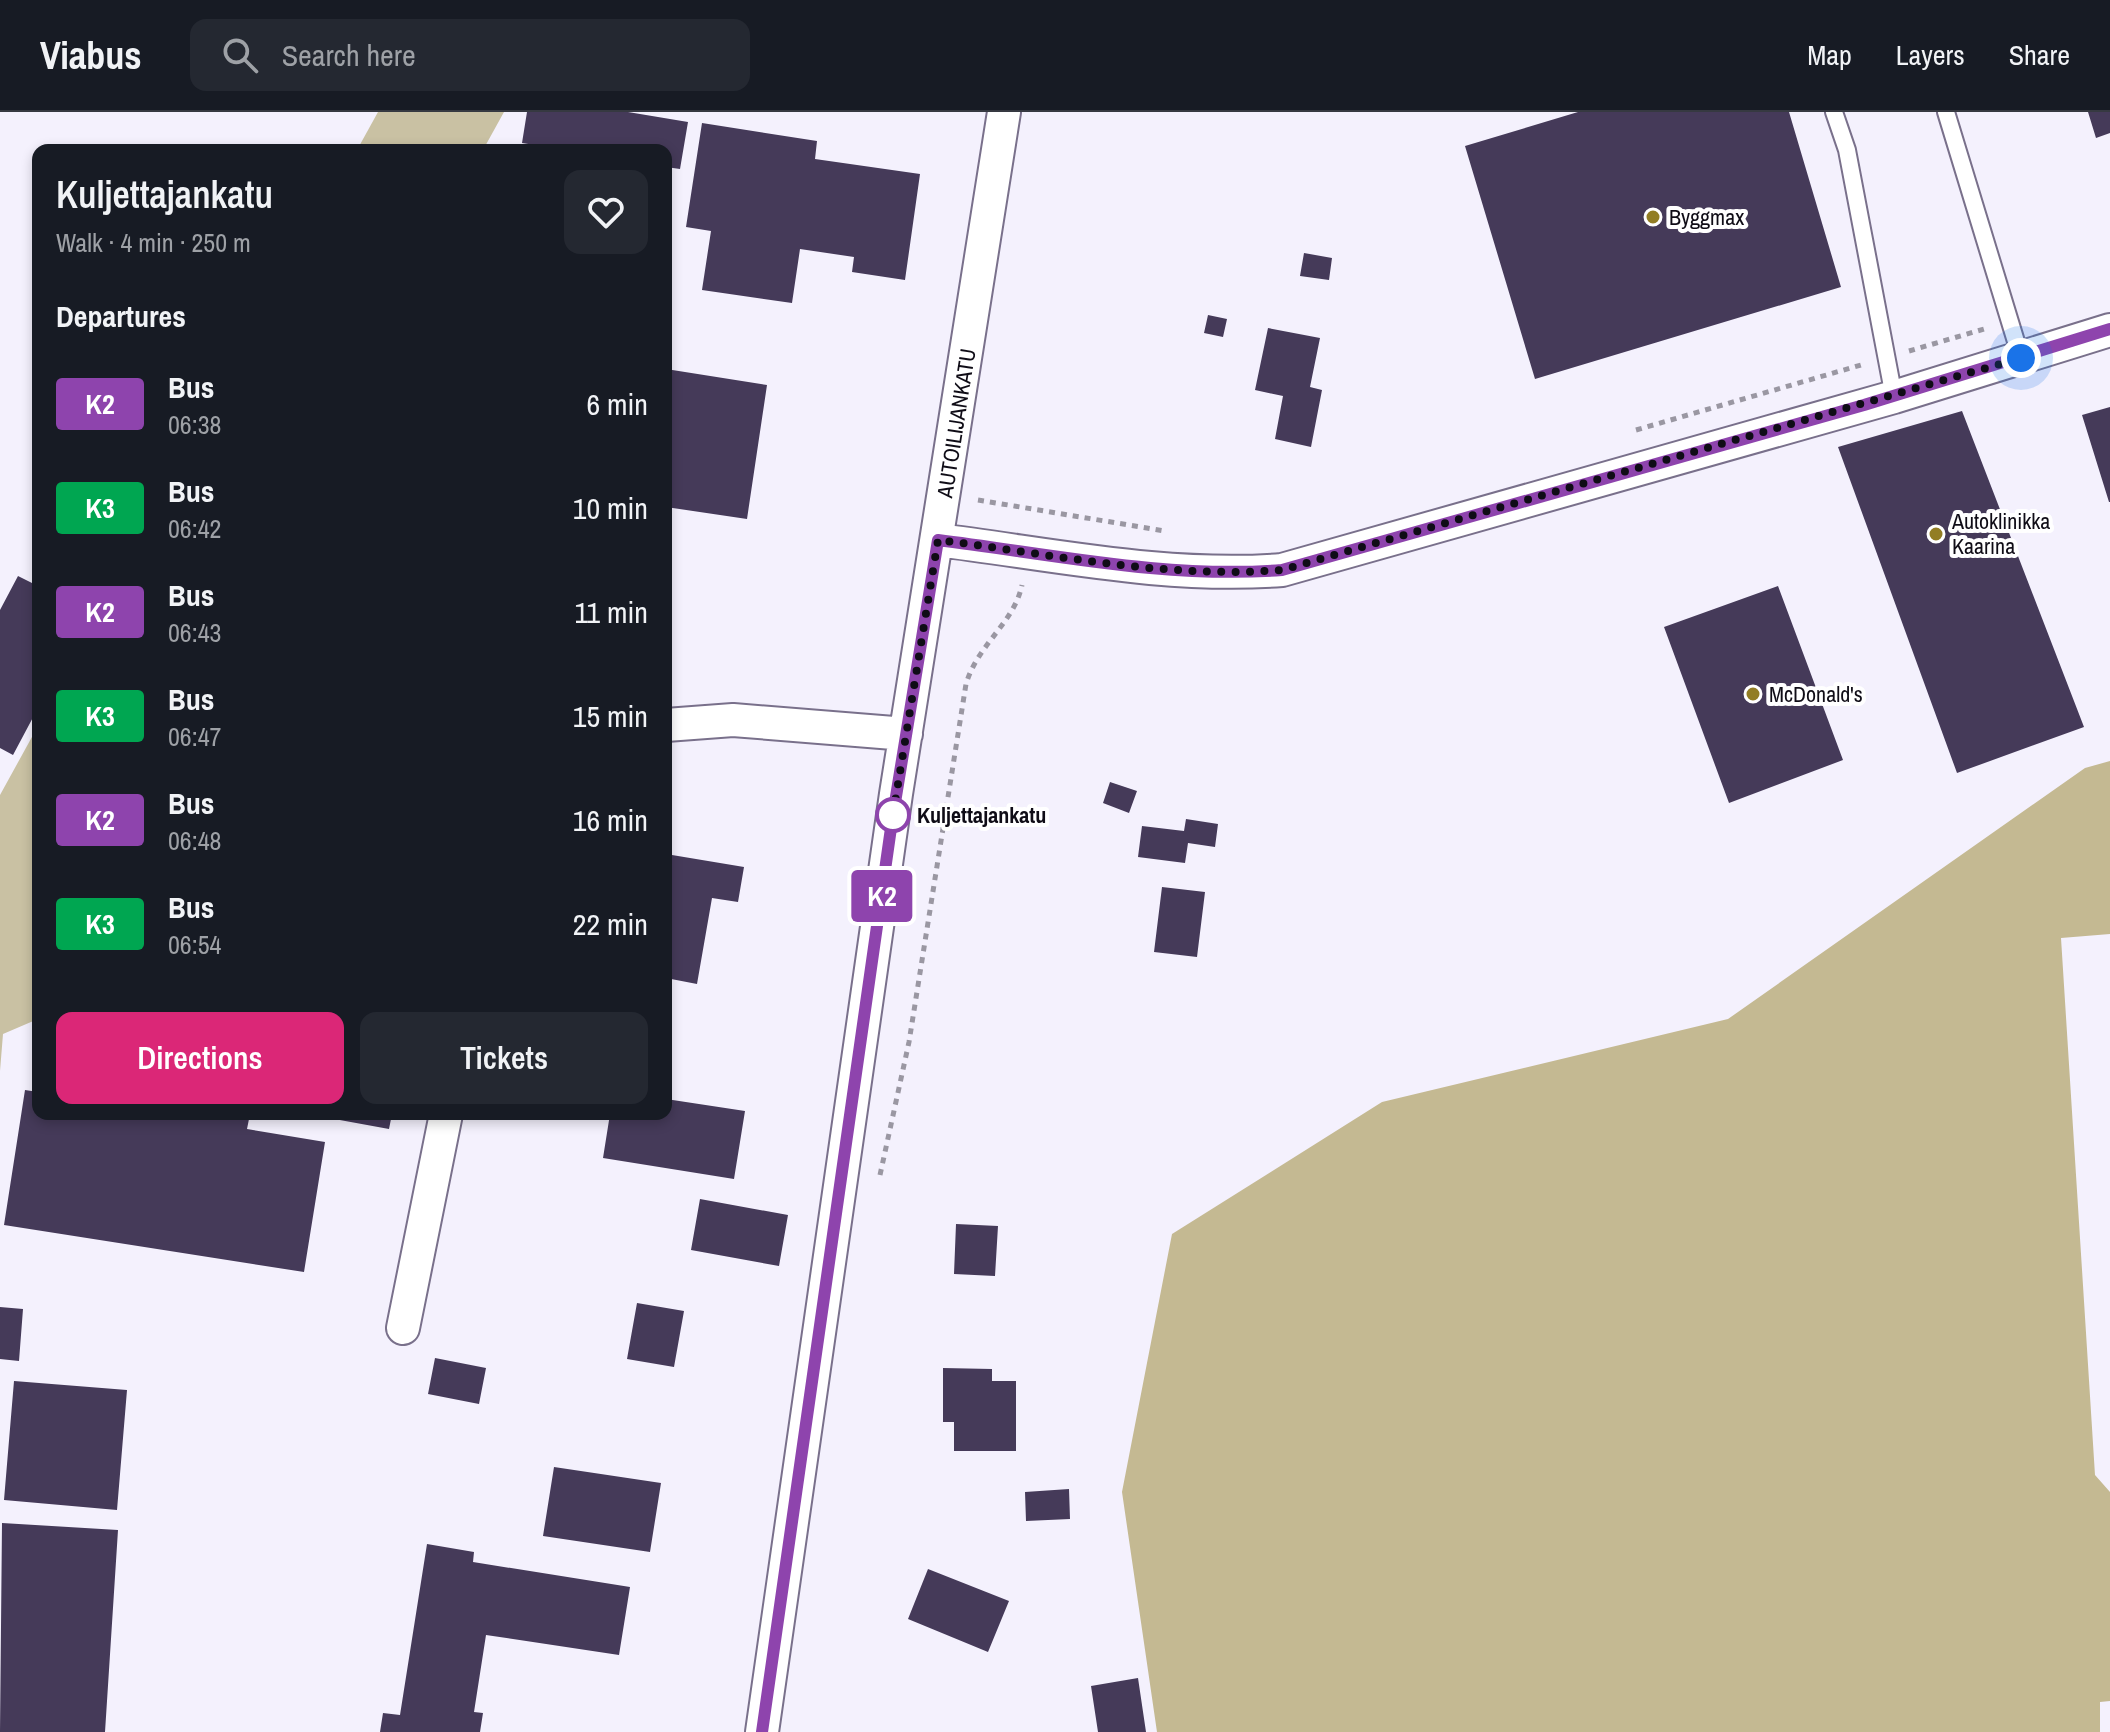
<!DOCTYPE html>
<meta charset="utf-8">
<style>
:root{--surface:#171b24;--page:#242831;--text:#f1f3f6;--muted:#9ea1a6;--line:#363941;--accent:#db2777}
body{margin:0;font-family:"Archivo Narrow",sans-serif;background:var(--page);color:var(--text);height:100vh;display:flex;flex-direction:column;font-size:30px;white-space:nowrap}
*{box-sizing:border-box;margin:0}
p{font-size:26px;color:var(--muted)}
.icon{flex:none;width:44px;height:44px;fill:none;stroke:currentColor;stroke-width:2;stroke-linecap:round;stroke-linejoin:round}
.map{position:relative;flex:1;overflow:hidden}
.sheet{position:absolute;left:32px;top:32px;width:640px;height:976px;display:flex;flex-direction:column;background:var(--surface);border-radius:16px;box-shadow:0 4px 12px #0003}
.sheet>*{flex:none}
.badge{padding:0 16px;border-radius:6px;font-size:28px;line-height:52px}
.you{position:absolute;width:40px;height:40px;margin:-20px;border:6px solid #fff;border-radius:50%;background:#1a73e8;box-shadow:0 0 0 12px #1a73e833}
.map>.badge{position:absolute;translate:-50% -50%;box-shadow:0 0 0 4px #fff}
h2{padding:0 24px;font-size:30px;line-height:72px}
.round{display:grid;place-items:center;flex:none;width:84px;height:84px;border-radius:16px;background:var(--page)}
.overview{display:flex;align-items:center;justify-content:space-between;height:136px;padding:0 24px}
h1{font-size:38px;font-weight:600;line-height:60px}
.action{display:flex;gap:16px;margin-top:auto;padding:16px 24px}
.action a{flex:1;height:92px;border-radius:16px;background:var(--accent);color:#fff;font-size:32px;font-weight:600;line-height:92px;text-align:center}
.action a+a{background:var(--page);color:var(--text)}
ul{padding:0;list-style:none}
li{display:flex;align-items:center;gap:24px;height:104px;padding:0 24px}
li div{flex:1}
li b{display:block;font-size:30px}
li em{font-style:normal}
li .badge{min-width:88px;font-weight:700;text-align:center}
header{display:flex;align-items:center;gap:48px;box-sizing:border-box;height:112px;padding:0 40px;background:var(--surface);border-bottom:2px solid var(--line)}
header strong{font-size:38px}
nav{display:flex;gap:44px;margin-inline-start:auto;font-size:28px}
.search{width:560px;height:72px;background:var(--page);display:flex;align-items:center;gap:20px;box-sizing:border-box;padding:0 28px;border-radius:16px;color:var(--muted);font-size:30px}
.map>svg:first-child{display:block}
.green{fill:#c9c1a3}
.forest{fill:#c4b992}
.building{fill:#453a59}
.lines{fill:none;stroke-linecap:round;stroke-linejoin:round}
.service-casing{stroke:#79708b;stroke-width:20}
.minor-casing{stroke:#79708b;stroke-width:36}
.path{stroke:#9a97a2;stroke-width:5;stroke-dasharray:6 6;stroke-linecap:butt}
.service{stroke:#fff;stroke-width:16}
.minor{stroke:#fff;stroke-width:32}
.line-casing{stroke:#fff;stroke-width:18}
.line{stroke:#8e44ad;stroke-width:12}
.walk{stroke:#0f0c16;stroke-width:8;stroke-dasharray:0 14.4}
.poi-dot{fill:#927d24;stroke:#fff;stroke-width:3}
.stop-dot{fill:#fff;stroke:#8e44ad;stroke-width:4}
.labels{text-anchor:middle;stroke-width:8;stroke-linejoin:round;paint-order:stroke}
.poi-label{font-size:22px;fill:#0f0c16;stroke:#fff;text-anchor:start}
.street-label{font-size:22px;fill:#0f0c16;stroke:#fff}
.stop-label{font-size:22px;font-weight:bold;fill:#0f0c16;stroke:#fff;text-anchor:start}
</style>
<header>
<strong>Viabus</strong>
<div class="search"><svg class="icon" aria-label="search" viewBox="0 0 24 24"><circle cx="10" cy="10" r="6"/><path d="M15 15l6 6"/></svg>Search here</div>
<nav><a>Map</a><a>Layers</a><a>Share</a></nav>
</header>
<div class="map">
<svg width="2110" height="1620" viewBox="0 0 2110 1620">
<rect width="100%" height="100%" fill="#f4f1fd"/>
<path class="green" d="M378,0h126l-21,38h-126z
M38,614v293l-35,15 -3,37v-276z"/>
<path class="forest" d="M2110,649v173l-49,4 34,537 15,17v209l-10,1v30h-943l-35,-240 50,-258 210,-132 346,-83 357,-251z"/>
<path class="building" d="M527,0h101l60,10 -8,47 -14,-2v-17h-100l-44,-7z
M1578,0h211l52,175 -306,92 -70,-233z
M2088,0h22v21l-14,5z
M702,11l115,18 -2,18 105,15 -15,106 -53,-8 2,-15 -54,-8 -8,54 -90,-13 9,-59 -25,-4z
M1304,141l28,5 -3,22 -29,-4z
M1208,203l19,4 -4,18 -19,-4z
M1268,216l52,10 -10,49 12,3 -11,57 -36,-8 8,-43 -28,-6z
M666,257l101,16 -20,134 -81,-12z
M2110,295v95h-1l-27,-87z
M1962,299l122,316 -127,46 -119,-326z
M18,464l20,10v122l-25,47 -13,-7v-138z
M1778,474l65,174 -114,43 -65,-176z
M1110,670l27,9 -8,22 -26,-10z
M1186,707l32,5 -3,23 -27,-4 -3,20 -47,-6 4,-31 42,5z
M666,742l78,13 -6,35 -26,-4 -15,86 -31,-6z
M1162,775l43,5 -8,65 -43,-5z
M25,978l13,2v22h143l30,5 1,-5h38l-3,15 78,13 -21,130 -300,-47z
M666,987l79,12 -11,68 -131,-21 7,-44h56z
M307,1002h85l-3,15z
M700,1087l88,16 -9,51 -88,-16z
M956,1112l42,2 -3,50 -41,-2z
M637,1191l47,8 -10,56 -47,-8z
M0,1195l23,2 -4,52 -19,-2z
M435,1246l51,10 -7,36 -51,-10z
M943,1256l49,1v12h24v70h-62v-29h-11z
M14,1269l113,9 -10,120 -113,-10z
M554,1355l107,16 -11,69 -107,-16z
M1069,1377l1,30 -44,2 -1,-29z
M2,1411l116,7 -13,202h-105z
M427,1432l47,8 -1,10 157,25 -11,68 -133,-20 -12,77 9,1 -3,19h-100l3,-19 17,2z
M928,1457l81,32 -21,51 -80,-33z
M1138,1566l8,54h-48l-7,-46z"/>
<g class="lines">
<defs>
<path id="service" d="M1834,0l13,38 47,247
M1946,0l75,246"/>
<path id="minor" d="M938,428c113,14 229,39 344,30l612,-173 216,-67
M666,613l67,-5 173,14
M403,1216l43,-214
M762,1620l134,-938 108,-682"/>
</defs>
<use href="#service" class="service-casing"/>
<use href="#minor" class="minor-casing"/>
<path class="path" d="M1909,239l75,-22
M1636,318l225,-65
M978,388l187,31
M880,1063l29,-133 57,-358c12,-40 48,-61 56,-99"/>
<use href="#service" class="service"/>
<use href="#minor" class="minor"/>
</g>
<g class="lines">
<defs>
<path id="line" d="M762,1620l130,-911 46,-281c113,14 229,39 344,30l582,-165 246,-76"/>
</defs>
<use href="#line" class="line-casing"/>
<use href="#line" class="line"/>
<path class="walk" d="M893,703l-1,6 46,-281c113,14 229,39 344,30l739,-212"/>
</g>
<g class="poi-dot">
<circle cx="1653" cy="105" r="8"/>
<circle cx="1936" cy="422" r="8"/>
<circle cx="1753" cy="582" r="8"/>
</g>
<circle class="stop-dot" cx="893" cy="703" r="16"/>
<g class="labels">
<g class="poi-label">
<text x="1669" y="113">Byggmax</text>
<text x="1952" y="417">Autoklinikka<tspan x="1952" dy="25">Kaarina</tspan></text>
<text x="1769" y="590">McDonald's</text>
</g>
<g class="street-label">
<text transform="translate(956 311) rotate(-81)" y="8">AUTOILIJANKATU</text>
</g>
<g class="stop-label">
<text x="917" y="711">Kuljettajankatu</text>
</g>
</g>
</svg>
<div class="you" style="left:2021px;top:246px"></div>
<b class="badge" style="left:882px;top:784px;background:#8e44ad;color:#fff">K2</b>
<section class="sheet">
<div class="overview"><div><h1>Kuljettajankatu</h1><p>Walk · 4 min · 250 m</p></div><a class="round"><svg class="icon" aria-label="heart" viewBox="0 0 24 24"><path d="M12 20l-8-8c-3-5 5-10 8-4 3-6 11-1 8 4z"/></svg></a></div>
<h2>Departures</h2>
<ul>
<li><span class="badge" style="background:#8e44ad;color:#fff">K2</span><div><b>Bus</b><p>06:38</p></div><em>6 min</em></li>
<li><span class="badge" style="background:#00a651;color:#fff">K3</span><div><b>Bus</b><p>06:42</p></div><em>10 min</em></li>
<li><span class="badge" style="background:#8e44ad;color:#fff">K2</span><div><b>Bus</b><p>06:43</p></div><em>11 min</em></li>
<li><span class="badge" style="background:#00a651;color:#fff">K3</span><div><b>Bus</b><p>06:47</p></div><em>15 min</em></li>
<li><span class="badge" style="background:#8e44ad;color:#fff">K2</span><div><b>Bus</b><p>06:48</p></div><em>16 min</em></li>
<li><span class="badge" style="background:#00a651;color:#fff">K3</span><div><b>Bus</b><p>06:54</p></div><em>22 min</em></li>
</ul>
<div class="action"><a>Directions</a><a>Tickets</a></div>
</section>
</div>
